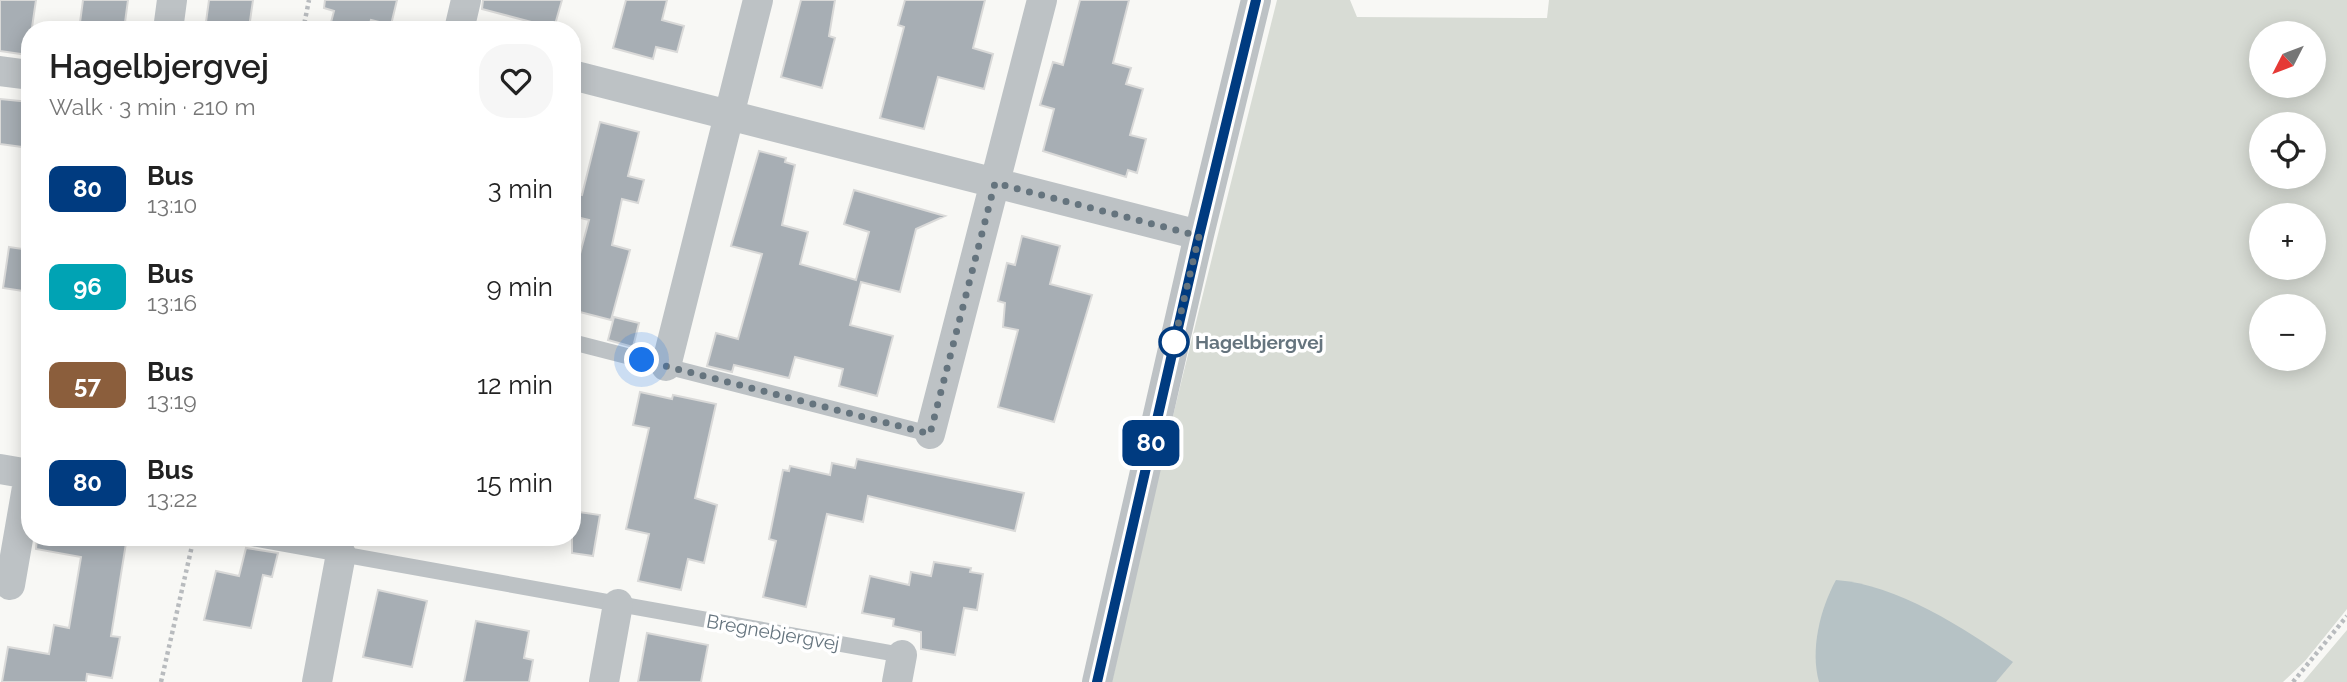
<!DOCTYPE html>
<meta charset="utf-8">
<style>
:root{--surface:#fff;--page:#f6f6f6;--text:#222;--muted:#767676}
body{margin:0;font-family:Raleway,sans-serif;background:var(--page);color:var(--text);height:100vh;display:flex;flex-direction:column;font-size:26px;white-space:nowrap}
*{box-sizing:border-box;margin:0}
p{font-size:23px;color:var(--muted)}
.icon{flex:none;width:38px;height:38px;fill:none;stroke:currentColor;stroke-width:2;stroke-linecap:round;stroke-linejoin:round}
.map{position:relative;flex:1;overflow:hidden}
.sheet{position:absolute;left:21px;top:21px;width:560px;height:525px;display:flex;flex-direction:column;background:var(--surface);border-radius:28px;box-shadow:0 4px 18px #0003}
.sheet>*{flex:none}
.badge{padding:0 14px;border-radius:10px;font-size:24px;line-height:46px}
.needle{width:46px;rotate:228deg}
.fabs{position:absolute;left:2249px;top:21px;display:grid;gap:14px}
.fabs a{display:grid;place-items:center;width:77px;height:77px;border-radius:50%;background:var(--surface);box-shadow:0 4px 18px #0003;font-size:35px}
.you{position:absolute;width:35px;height:35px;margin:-18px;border:5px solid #fff;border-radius:50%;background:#1a73e8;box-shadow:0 0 0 10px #1a73e833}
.map>.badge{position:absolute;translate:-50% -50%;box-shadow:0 0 0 4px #fff}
.round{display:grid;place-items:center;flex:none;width:74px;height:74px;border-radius:28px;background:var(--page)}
.overview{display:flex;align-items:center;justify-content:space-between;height:119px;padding:0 28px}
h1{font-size:33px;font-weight:600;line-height:52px}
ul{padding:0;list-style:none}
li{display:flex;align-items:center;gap:21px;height:98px;padding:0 28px}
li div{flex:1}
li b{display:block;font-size:26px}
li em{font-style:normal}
li .badge{min-width:77px;font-weight:700;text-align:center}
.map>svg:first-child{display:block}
.green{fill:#d8dcd5;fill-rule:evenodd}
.water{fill:#b6c2c5}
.building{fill:#a7aeb4;stroke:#d9d9d8;stroke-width:2}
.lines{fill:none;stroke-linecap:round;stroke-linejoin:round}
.path{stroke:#b8bbbe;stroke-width:4.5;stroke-dasharray:3.5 3.5;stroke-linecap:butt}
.service{stroke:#bdc2c5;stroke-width:16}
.minor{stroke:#bdc2c5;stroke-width:30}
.line-casing{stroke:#fff;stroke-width:16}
.line{stroke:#003b80;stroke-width:10}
.walk{stroke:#65747e;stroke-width:7;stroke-dasharray:0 12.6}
.stop-dot{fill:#fff;stroke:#003b80;stroke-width:3.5}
.labels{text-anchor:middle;stroke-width:7;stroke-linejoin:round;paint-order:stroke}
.stop-label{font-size:19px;font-weight:bold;fill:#65747e;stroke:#fff;text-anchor:start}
.street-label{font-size:19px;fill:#65747e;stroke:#fff}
</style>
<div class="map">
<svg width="2347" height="682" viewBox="0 0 2347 682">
<rect width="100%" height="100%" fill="#f8f8f5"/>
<path class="green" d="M1277,0h73l7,17 190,1 2,-18h798v609l-42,52 -22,21h-1171c49,-229 108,-455 165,-682zM2261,33h53v53h-53zM2261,124h53v53h-53zM2261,215h53v53h-53zM2261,306h53v53h-53z
M2347,630v52h-44z"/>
<path class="water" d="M1836,580c60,4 128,48 177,82l-17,20h-177c-9,-32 1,-73 17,-102z"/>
<path class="building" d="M0,0h36l-8,55 -28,-4z
M83,0h45l-4,30h-45z
M209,0h44l-4,28 -43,-6z
M325,0h72l-6,25 -20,-5 -3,10h-39l5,-19 -10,-3z
M483,0h79l-8,28 -72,-19z
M626,0h41l-5,20 22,6 -7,26 -21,-5 -3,12 -40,-11z
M801,0h34l-6,36 6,2 -13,50 -41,-11z
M905,0h80l-12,48 20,6 -9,35 -46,-12 -14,52 -44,-11 24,-91 -6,-2z
M1080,0h49l-16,63 18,5 -5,16 17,5 -13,46 16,4 -9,34 -9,-3 -2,7 -83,-26 11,-42 -14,-4 13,-43 10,3z
M0,99l30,3v46l-30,-4z
M600,122l39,10 -11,44 16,4 -6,23 -16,-4 -10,46 18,5 -19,70 -39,-10v-26l17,-64 -17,-4v-24l10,3z
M759,151l27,7 -1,4 10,3 -13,60 26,7 -8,32 56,16 13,-48 -25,-8 10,-34 91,26 -29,13 -16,63 -39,-10 -11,43 43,11 -16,60 -38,-10 4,-17 -48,-12 -6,21 -55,-13 -2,7 -25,-6 9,-33 22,6 24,-85 -31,-8z
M1022,236l38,10 -10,38 42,11 -38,127 -56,-15 20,-77 -15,-3 2,-24 -7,-2 9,-38 8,2z
M9,247l21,3v42l-27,-4z
M614,317l25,6 -6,24 -25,-7z
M640,392l32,7 1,-4 43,9 -21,94 22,7 -13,58 -16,-4 -7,31 -43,-9 11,-47 -23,-5 23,-101 -16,-3z
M857,459l167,34 -9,38 -147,-35 -5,26 -36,-8 -21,93 -43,-10 13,-56 -7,-2 14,-69 6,1 1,-5 40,9 2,-12 23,5z
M572,511l28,4 -7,41 -21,-3z
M37,537h90l-16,99 9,1 -8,41 -25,-4 -1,8h-84l6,-35 41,7 5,-29 15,3 12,-71 -45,-8z
M246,548l32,5 -6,24 -9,-2 -12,53 -47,-8 12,-49 23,5z
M934,562l37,6 -1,4 13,2 -6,36 -13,-2 -9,47 -34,-6v-17l-28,-6 1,-7 -32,-6 8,-37 39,9 2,-13 20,4z
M378,590l49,11 -15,66 -49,-10z
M476,621l53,10 -5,27 9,2 -4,22h-65z
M647,633l61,12 -7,37h-63z"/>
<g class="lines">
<path class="path" d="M303,30l6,-30
M161,682l33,-145
M2293,682l54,-66"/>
<path class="service" d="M572,342l358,92
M246,537l656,118"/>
<path class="minor" d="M168,30l4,-30
M459,30l7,-30
M0,71l30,4
M572,75l627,160
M666,366l92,-366
M930,434l112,-434
M0,469l29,5
M10,585l20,-115
M317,682l24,-128
M604,682l14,-78
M897,682l5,-27
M1097,682l102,-447 57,-235"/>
</g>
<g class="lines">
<defs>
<path id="line" d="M1097,682l102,-446 57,-236"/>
</defs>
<use href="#line" class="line-casing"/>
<use href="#line" class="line"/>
<path class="walk" d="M642,360l288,74 65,-251 204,53 -25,106"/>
</g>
<circle class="stop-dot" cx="1174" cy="342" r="14"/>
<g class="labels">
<g class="stop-label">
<text x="1195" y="349">Hagelbjergvej</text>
</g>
<g class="street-label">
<text transform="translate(773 632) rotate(10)" y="7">Bregnebjergvej</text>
</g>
</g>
</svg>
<div class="fabs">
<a><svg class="needle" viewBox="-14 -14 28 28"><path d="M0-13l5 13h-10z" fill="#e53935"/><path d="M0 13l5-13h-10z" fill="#767676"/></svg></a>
<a><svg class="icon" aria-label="locate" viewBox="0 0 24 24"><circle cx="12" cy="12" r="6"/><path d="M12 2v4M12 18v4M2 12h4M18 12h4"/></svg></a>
<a>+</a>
<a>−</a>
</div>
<div class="you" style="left:642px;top:360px"></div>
<b class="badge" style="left:1151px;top:443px;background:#003b80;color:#fff">80</b>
<section class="sheet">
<div class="overview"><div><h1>Hagelbjergvej</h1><p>Walk · 3 min · 210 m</p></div><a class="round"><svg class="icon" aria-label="heart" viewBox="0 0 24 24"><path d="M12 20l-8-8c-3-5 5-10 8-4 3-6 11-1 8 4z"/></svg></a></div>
<ul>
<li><span class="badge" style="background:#003b80;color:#fff">80</span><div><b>Bus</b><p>13:10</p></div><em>3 min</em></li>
<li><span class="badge" style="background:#00a3b4;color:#fff">96</span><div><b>Bus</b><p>13:16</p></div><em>9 min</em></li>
<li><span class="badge" style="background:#8b5e3c;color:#fff">57</span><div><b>Bus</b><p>13:19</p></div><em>12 min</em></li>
<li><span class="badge" style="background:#003b80;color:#fff">80</span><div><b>Bus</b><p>13:22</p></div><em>15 min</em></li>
</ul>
</section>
</div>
